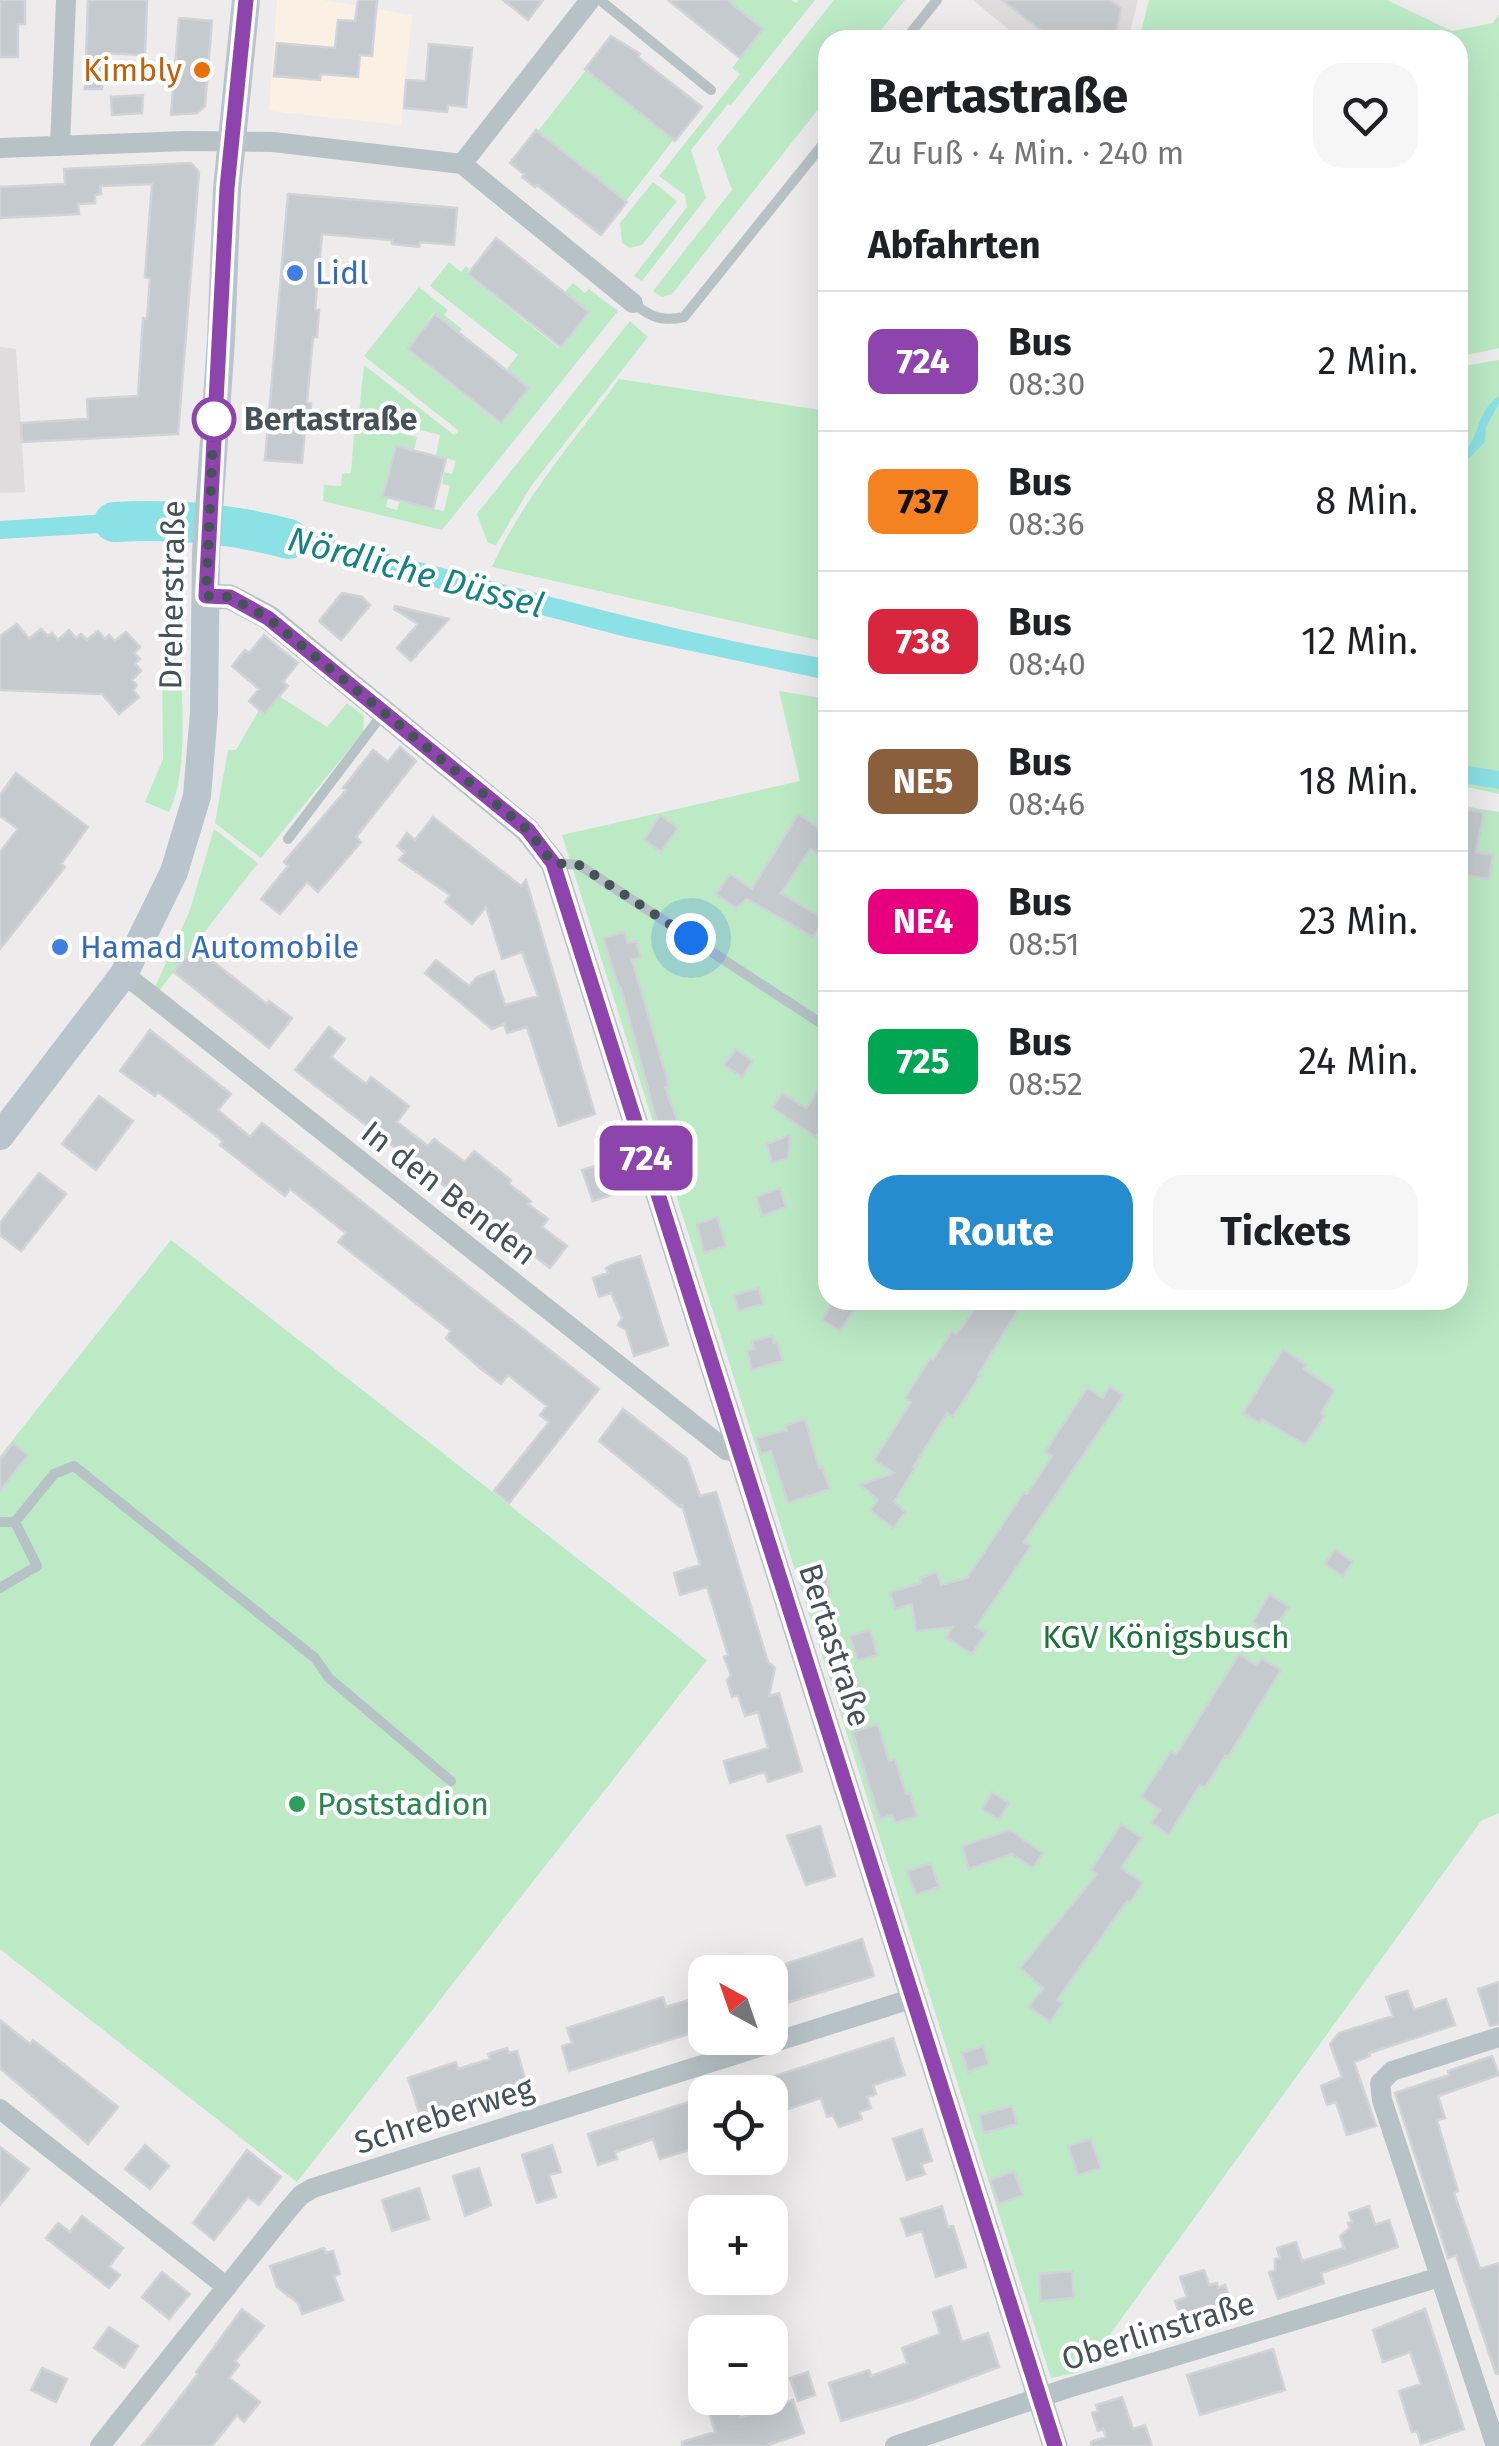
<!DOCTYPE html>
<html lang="de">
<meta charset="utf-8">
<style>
:root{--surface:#fff;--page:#f6f6f6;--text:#202124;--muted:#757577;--line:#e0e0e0;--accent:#248ccf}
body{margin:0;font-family:"Fira Sans",sans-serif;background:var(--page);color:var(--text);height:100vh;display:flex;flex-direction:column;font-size:38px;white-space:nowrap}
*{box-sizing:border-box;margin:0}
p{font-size:32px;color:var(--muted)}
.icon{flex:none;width:55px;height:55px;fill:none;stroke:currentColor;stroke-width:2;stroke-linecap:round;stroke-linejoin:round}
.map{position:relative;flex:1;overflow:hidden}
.sheet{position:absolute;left:818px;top:30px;width:650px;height:1280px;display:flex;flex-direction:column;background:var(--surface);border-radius:30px;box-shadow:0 10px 40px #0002}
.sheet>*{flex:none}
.badge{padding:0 20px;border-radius:15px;font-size:35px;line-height:65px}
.needle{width:65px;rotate:320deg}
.controls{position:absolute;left:688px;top:1955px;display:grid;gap:20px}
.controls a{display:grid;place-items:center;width:100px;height:100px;border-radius:20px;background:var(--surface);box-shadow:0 10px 40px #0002;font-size:50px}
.you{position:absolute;width:50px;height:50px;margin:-25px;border:8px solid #fff;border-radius:50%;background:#1a73e8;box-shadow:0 0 0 15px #1a73e833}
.map>.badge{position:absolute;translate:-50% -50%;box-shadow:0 0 0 5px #fff}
h2{padding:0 50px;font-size:38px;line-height:90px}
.round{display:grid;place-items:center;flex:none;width:105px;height:105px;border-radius:30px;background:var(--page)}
.summary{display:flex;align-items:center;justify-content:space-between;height:170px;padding:0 50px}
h1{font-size:48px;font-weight:700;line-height:75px}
.cta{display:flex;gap:20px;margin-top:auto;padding:20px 50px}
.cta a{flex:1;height:115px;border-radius:30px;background:var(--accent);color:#fff;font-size:40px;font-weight:700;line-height:115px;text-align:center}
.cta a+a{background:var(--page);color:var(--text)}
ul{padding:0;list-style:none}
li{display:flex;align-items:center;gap:30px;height:140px;padding:0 50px;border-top:2px solid var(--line)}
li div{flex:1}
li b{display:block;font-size:38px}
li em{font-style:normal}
li .badge{min-width:110px;font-weight:700;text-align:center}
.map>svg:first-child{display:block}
.commercial{fill:#faf0e4}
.education{fill:#dfdcdd}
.green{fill:#bbeac5}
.water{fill:#8be1e5}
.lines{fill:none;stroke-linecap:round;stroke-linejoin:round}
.river{stroke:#8be1e5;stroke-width:40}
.building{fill:#c5cace;stroke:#d0d3d7;stroke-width:2.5}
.service{stroke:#b7c2c7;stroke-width:10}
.minor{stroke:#b7c2c7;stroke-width:20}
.tertiary{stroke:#b7c2c7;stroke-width:25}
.secondary{stroke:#b8c5cc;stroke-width:28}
.line-casing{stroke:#fff;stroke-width:22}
.line{stroke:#8e44ad;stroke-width:15}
.walk{stroke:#455257;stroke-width:10;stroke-dasharray:0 18}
.food-dot{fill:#e8710a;stroke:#fff;stroke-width:4}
.shop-dot{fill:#3f7fe0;stroke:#fff;stroke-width:4}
.stop-dot{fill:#fff;stroke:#8e44ad;stroke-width:5}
.leisure-dot{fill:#2e9e5b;stroke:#fff;stroke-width:4}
.labels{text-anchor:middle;stroke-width:8;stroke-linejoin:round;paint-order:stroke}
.food-label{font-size:32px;fill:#c56008;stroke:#fff;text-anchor:end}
.shop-label{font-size:32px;fill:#366cbe;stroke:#fff;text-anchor:start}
.stop-label{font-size:32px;font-weight:bold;fill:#455257;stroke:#fff;text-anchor:start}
.street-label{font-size:32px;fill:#455257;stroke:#fff}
.park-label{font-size:32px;fill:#1c7239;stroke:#fff}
.leisure-label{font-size:32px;fill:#27864d;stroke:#fff;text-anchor:start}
.water-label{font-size:35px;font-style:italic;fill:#148185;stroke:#fff}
</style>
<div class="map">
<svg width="1499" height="2446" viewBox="0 0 1499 2446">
<rect width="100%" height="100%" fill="#eeebec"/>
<path class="commercial" d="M277,0h46l89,15 -11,110 -132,-14z"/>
<path class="education" d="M973,0h165l-10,40h-107z
M0,347l16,2 9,143 -25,1z"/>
<path class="green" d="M727,0h64l5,3 3,-3h16l-84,105 -3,-1 -37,46 15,48 -64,83 -8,-5 53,-69 -2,-12 -26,-19 81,-102 -8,-6 31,-39z
M834,0h71l-32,40h-45l-1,58 -155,196 -10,3 -9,-6 79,-101 -15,-42z
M1149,0h238l65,31 41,-8 6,-9v334l-41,9v-317h-319z
M586,70l88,69 -48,62 -88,-70z
M653,182l24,19 -35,44 -12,3 -8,-5 -2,-20z
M449,262l12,10 5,-6 3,3 -3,5 93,74 30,-36 -24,-20 8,-9 12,10 4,-4 29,22 -176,219 -119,-29 1,-16 17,1 1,-12 9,-1 4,-51 62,15 -3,13 -19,-5 -13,52 6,1 -2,9 11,3 3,-8 44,9 6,-25 -8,-2 2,-12 8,2 4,-13 -20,-6 4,-20 -81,-21 5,-49 90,70 5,-4 -95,-75 55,-69 29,23 -4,5 18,14 -3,3 -25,-20 -27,38 93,74 29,-36 -22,-19 11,-14 -88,-69z
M630,321l18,16 -117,149 -35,59 -8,-2 -11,-29z
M1499,360v434l-41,-9v-418z
M619,379l208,32v231l-335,-75c30,-68 83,-127 127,-188z
M162,643l18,7 1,8c0,46 8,112 -12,154l-24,-10 18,-43z
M779,691l48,8 1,601h630v-495l41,7v1001l-18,8 -380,526 -21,25 -29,6 -489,-1543 238,-54z
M279,696l48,31 20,-24 17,13 -1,16 -102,126 -46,-35 13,-73h8l23,-40 5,4z
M214,829l44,34 -99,128 -4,-4 35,-77z
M171,1240l536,420 -410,522 -297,-233v-493z"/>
<path class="water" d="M1499,396v7l-13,24 -1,15 -27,27c-1,-14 9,-17 15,-30 8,-18 9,-31 26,-43z
M169,510l-2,19 -167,10v-18z
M238,518c198,42 390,108 589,141v21l-201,-43 -389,-101z
M1458,764l41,7v18l-41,-7z"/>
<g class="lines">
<path class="river" d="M114,522c61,-3 116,1 175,17"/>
</g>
<path class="building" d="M0,0h25v24h-7v33h-18z
M88,0h59l-2,55 -42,-2 -1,36h-17z
M358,0h19l-5,56 -12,-1 -2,22 -37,-3 -1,6 -46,-4 3,-33 58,5 3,-28 17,1z
M503,0h40l-15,20z
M668,0h59l36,29 -23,29z
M1002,0h108l11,8 -6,32h-62z
M179,18l33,3 -7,85 -8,7 -26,2z
M611,36l29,18 -2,3 64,50 -27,34 -90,-72z
M429,44l43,4 -6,59 -18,-2 -1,7 -43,-4 2,-28 20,1z
M143,95l-1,18 -30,2 -1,-18z
M536,130l91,72 -26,33 -64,-50 -2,2 -13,-10 2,-3 -14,-11z
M191,163l8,9 -21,262 -156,8 -1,-19 67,-4 -1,-20 51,-3 5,-78 4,1 3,-41 -5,-1 7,-93 -52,2 1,8 -6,1v8l-17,1 1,10 -79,4v-31l65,-3 -1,-15z
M288,194l169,14 -3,37 -34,-3 -1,5 -27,-3v-4l-70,-6 -7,76h4l-1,14 -1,13h-4l-6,65 4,1 -2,28h-4l-3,32 -37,-3z
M496,238l93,74 -28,35 -93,-73z
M435,314l94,74 -28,35 -93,-74z
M396,446l50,13 -13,50 -50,-13z
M342,593l20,4 8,8 -29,35 -22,-19z
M395,606l54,13 -38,42 -14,-13 21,-24 -24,-15z
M17,624l12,15 12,-10 7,7 4,-3 6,7 11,-10 7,8 5,-4 6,6 11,-9 7,8 4,-4 6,6 11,-9 14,15 -6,6 6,6 -5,4 6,8 -9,9 5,5 -4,5 6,7 -20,17 -17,-20 -102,-4v-54z
M264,635l34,28 -15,19 5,4 -24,28 -15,-13 10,-12 -27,-23 13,-16 4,3z
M400,747l16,14 -60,76 5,5 -43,50 -11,-10 -27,32 -19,-15 27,-33 -4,-4 62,-72 -3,-2 30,-38 15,12z
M16,773l72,54 -27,37 4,3 -65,82v-97l18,-23 -18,-13v-21z
M1462,810l22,2 -8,40 17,3 -4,24 -26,-4 3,-19 -8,-1v-26z
M798,814l30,20v8l-9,13 -9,-6 -29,44 43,26 -11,18 -66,-38 -11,9 -20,-14 14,-20 22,15z
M660,815l18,13 -17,24 -17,-12z
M433,817l88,69 5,-6 69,234 -36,12 -32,-99 -20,6 -3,-9 -12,5 -67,-56 11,-13 33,26 8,-9 17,-6 11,34 33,-9 -16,-44 -20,7 -16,-52 -14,17 -27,-22 5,-7 -51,-35 6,-7 -8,-7 10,-13 8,7z
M624,932l4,11 8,-2 5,16 -9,3 37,126 -4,1 30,80 -19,5 -9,-33 -3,1 -9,-25 -34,-127h-2l-16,-50z
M192,949l8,6 2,-2 65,51 2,-3 23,17 -23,30 -95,-76z
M329,1027l16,12 -14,18 35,27 5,-7 38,29 -12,16 31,24 6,-7 31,23 9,-11 37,29 -2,4 22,17 -3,3 20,15 -6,8 25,19 -17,22 -255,-198z
M150,1030l81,64 -13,16 32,27 12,-14 337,266 -90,114 -15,-12 55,-69 -9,-7 7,-9 -39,-31 -7,9 -21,-16 -34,-30 5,-7 -113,-89 8,-9 -56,-44 -5,7 -65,-51 3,-4 -65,-49 -3,4 -35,-25z
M736,1049l17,12 -11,16 -18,-12z
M828,1075v44l-12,18 -44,-29 10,-15 24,15z
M99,1096l34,25 -37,49 -34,-26z
M790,1135l-2,23 -16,5 -5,-19z
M611,1161l10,31 -28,9 -11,-31z
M39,1173l27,21 -45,57 -21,-16v-12z
M780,1188l6,19 -24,9 -6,-19z
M717,1217l9,29 -22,7 -7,-29z
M640,1256l28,89 -34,11 -8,-26 -8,-5 4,-7 -11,-25 -12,4 -6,-19 15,-5 -2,-5 10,-5z
M759,1288l4,16 -24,7 -5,-16z
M834,1300h27l-21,31 -18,-11z
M980,1300h44l-46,75 2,1 -27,41 -6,-4 -33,53 3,-1 -23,37 12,10 -13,16 -23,-18 8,-10 -18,-15 34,-12 -20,-13 37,-58 -6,-4 25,-40 3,2 19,-29 4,3 6,-7z
M772,1336l2,7 3,-1 6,19 -31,9 -5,-19 7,-2 -2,-8z
M1283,1349l23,16 -2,4 31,21 -14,23 4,3 -20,29 -43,-26 -3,4 -16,-10z
M1110,1386l14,9 -100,147 7,4 -55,81 10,6 -14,21 -26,-17 7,-10 -37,4 -4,-27 -17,5 -5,-17 31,-9 -1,-5 17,-6 4,13 26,-7 57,-86 3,2 25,-38 -7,-4 42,-64 16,10z
M623,1409l64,50 13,37 16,-4 52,170 7,6 -6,28 10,-3 23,78 -34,11 -3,-10 -35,11 -6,-22 44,-13 -10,-36 -13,4 -7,-21 -6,2 -5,-17 4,-5 -7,-18 4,-2 -21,-68 -27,8 -6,-22 26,-8 -18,-60 -2,2 -81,-66z
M805,1419l14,49 3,-1 8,22 -42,14 -17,-52 -10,3 -5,-16 31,-8 -1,-5z
M13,1443l15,12 -28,36v-31z
M1335,1549l18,13 -10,14 -18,-12z
M825,1573l6,20 -24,7 -6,-20z
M1270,1594l19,13 -18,27 -19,-12z
M870,1630l7,25 -20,6 -7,-25z
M1239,1654l18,12 5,-8 19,12 -53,87 -3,-1 -20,32 -5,-3 -31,50 -18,-12 9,-13 -19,-13 30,-46 5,4z
M854,1672l6,16 -18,5 -5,-16z
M878,1724l11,37 6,-2 11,35 4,-1 7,23 -22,7 -3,-8 -12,4 -28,-87z
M992,1792l17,11 -10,17 -17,-11z
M1121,1824l21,14 -21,30 22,15 -13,20 -3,-2 -70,99 6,3 -13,19 -21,-15 14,-19 -23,-20 77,-94 -6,-4z
M820,1826l15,50 -29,9 -19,-49z
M1010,1830l33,23 -10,15 -21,-14 -43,15 -7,-23z
M931,1863l8,24 -23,8 -9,-24z
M862,1939l12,37 -104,32v-39z
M1499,1982v42l-9,2 -12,-37z
M1407,1991l7,19 32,-11 9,26 -86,28 1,3 -16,6 22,64 -29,9 -11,-33 -9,3 -6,-19 21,-9 -12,-33 9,-11 54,-17 -7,-19z
M705,1995v34l-136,42 -7,-25 10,-3 -5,-15 96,-31 3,10z
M0,2020l30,24 3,-4 85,67 -30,37 -88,-76z
M893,2038l12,37 -32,10 3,9 -9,3 4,11 -12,4 3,7 -23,8 -6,-12 -6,2 -6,-19 -51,17v-23h-36v-3z
M983,2046l6,18 -21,8 -6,-19z
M507,2048l2,5 8,-2 10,34 -106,33 -13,-40 48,-16 2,7 32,-10 -2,-5z
M1492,2056l7,19 -61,21 7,22 -8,2 21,71 -4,2 26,76 19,-6v111h-3l-40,-119 -8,3 -53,-165 54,-18 -1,-4z
M695,2100l10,30v15l-45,14 -7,-20 -38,13 2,7 -19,6 -10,-31z
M1012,2106l5,18 -33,9 -5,-18z
M922,2129l10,32 -11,3 4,10 -18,6 -14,-41z
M1091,2139l10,29 -23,7 -10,-29z
M145,2145l24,21 -19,23 -25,-20z
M552,2145l9,27 -12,3 7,22 -19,6 -15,-48z
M0,2147l29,22 -29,36z
M247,2150l34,27 -22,28 -11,-8 -34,43 -21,-17z
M479,2168l12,37 -26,11 -12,-40z
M1014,2171l9,24 -24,9 -9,-24z
M419,2188l10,31 -37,12 -10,-31z
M942,2206l6,21 5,-1 13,41 -30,10 -14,-46 -15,5 -6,-17z
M1369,2206l6,19 14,-5 9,27 -77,26 3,10 -46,16 -9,-27 6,-2v-11l5,-1 -3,-10 19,-6 6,19 42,-13 -4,-12 10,-8 -2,-5 4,-1 -3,-9z
M82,2216l41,32 -14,19 11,8 -11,13 -63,-50 12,-15 12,9z
M324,2248l2,5 7,-2 7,23 -6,2 9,24 -41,14 -4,-11 -21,-16 -7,-21z
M1204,2270l5,15 8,-2 1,5 7,-3 9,27 -50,16 -9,-27 12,-4 -7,-20z
M1072,2271l2,27 -33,3 -2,-27z
M162,2272l28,22 -21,25 -27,-22z
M951,2306l11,36 26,-9 11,34 -88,33 -70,21 -12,-38 40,-13 2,6 36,-13 -5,-15 38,-14 -7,-22z
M242,2309l22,17 -29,35 4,4 -10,13 31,24 -16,20 -7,-7 -25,31h-70l56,-72 -2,-2z
M1425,2309l39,120 -43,15 -4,-13 -5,1 -13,-41 22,-7 -11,-32 -27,10 -10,-32z
M109,2327l29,19 -14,22 -30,-20z
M1273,2349l12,41 -85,25 -13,-40z
M42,2368l25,11 -11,23 -25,-12z
M808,2372l7,23 -17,6 -8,-23z
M1122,2397l11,32 12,-4 7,21h-61v-4l15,-5 -3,-8 -5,2 -6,-18 6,-2 -2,-6z
M734,2398l6,20 53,-18 11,33 -39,13h-83v-4l33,-10 -8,-26z"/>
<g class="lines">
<path class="service" d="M600,0l111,90
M905,40l32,-40
M633,303c18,14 28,19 51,14l144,-179
M288,839l96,-127
M557,863l22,2 249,163
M1243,1300l3,1
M0,1522h15l39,-48 20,-8 241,192 14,20 122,103
M0,1588l37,-22 -22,-44"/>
<path class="minor" d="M60,146l6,-146
M0,148l187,-7 86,1 189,22
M462,164l171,139
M462,164l128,-164
M124,974l602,476 13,3
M0,2109l227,178
M100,2446l187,-235 14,-16 12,-7 601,-190
M895,2446l173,-58 372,-111
M1496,2446l-114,-346 -2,-17 12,-12 107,-34"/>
<path class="tertiary" d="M205,596l25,1 38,20 259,213 26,33 502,1583"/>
<path class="secondary" d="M0,1136l124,-162 50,-102 23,-76 7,-84 2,-159 15,-212 6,-152 19,-189"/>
</g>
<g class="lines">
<defs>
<path id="line" d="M246,0l-19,188 -21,408 24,1 38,21 260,212 25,33 502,1583"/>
</defs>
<use href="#line" class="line-casing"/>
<use href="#line" class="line"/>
<path class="walk" d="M214,419l-8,177 24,1 38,21 260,212 25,33 26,2 112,73"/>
</g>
<circle class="food-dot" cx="202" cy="70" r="10"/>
<g class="shop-dot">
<circle cx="295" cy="273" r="10"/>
<circle cx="60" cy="947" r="10"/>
</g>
<circle class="stop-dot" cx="214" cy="419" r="20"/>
<circle class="leisure-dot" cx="297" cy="1804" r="10"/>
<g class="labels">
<g class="food-label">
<text x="182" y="81">Kimbly</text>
</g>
<g class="shop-label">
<text x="315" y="284">Lidl</text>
<text x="80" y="958">Hamad Automobile</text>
</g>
<g class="stop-label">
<text x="244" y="430">Bertastraße</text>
</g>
<g class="street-label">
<text transform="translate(172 595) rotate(-89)" y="11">Dreherstraße</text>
<text transform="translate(449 1193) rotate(38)" y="11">In den Benden</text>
<text transform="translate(835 1645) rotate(72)" y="11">Bertastraße</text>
<text transform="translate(444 2115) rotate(-18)" y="11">Schreberweg</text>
<text transform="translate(1158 2331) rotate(-17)" y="11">Oberlinstraße</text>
</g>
<g class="park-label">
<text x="1166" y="1648">KGV Königsbusch</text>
</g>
<g class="leisure-label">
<text x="317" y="1815">Poststadion</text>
</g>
<g class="water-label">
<text transform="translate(416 572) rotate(15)" y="12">Nördliche Düssel</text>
</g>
</g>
</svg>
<div class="controls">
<a><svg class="needle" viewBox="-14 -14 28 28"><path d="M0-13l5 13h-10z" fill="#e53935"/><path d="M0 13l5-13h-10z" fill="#757577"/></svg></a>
<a><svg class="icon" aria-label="locate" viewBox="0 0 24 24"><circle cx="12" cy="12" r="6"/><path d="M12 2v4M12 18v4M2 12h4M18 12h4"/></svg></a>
<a>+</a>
<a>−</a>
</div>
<div class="you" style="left:691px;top:938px"></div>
<b class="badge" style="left:646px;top:1158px;background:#8e44ad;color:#fff">724</b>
<section class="sheet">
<div class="summary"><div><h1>Bertastraße</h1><p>Zu Fuß · 4 Min. · 240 m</p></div><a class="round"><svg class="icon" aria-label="heart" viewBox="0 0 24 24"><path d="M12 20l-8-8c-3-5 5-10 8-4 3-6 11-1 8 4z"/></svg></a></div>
<h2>Abfahrten</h2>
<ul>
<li><span class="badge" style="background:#8e44ad;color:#fff">724</span><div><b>Bus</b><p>08:30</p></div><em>2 Min.</em></li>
<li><span class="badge" style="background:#f58220;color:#111">737</span><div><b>Bus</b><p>08:36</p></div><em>8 Min.</em></li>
<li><span class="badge" style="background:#d7263d;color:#fff">738</span><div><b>Bus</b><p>08:40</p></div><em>12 Min.</em></li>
<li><span class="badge" style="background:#8b5e3c;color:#fff">NE5</span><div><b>Bus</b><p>08:46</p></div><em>18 Min.</em></li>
<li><span class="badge" style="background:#e6007e;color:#fff">NE4</span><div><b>Bus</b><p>08:51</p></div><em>23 Min.</em></li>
<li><span class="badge" style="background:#00a651;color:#fff">725</span><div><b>Bus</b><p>08:52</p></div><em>24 Min.</em></li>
</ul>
<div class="cta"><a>Route</a><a>Tickets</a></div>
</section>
</div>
